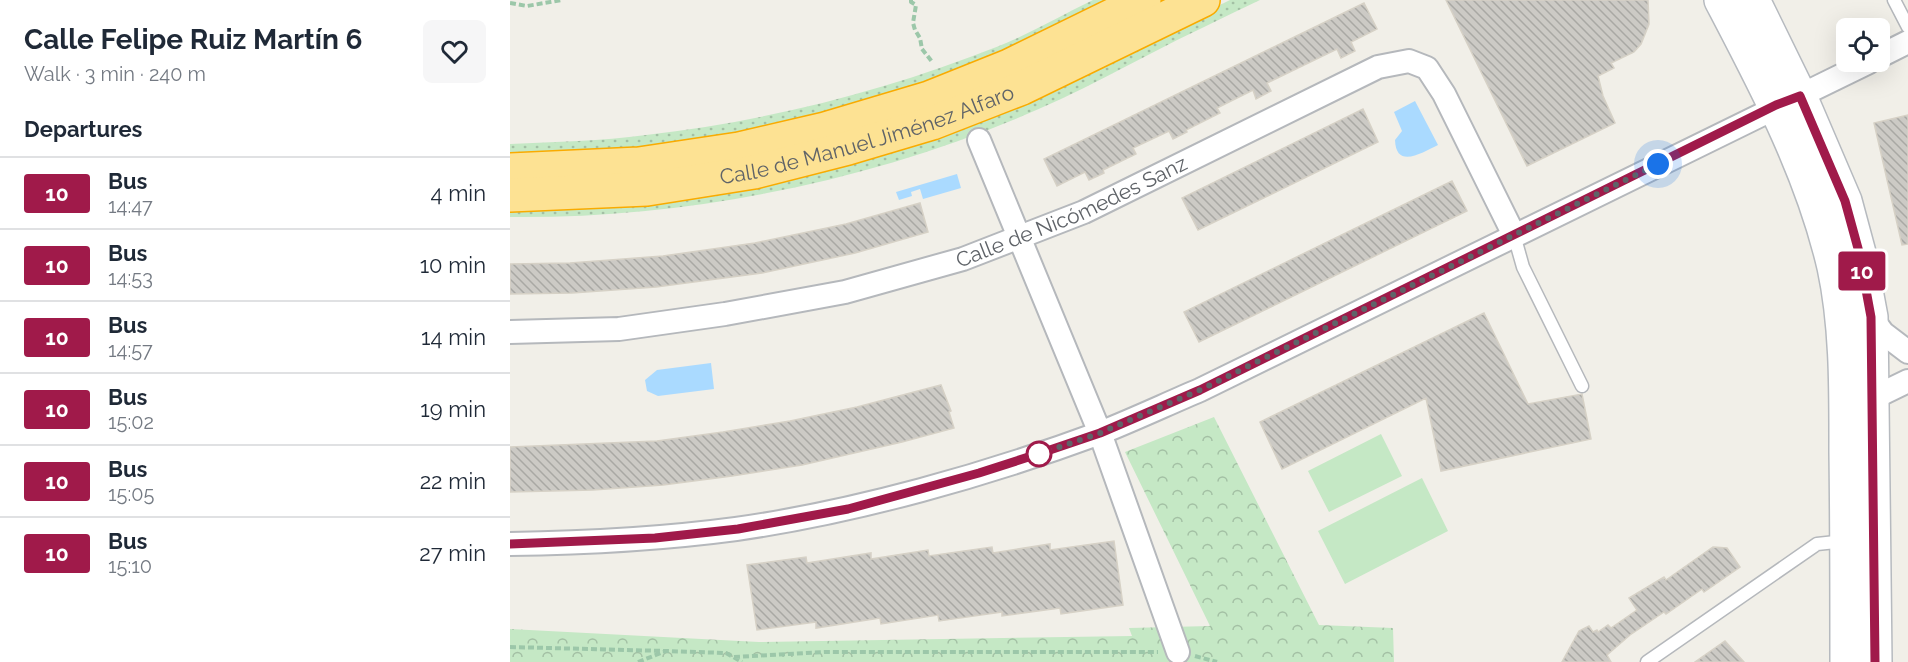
<!DOCTYPE html>
<meta charset="utf-8">
<style>
:root{--surface:#fff;--page:#f6f6f7;--text:#1f2937;--muted:#747a83;--line:#e0e1e3}
body{margin:0;font-family:Raleway,sans-serif;background:var(--page);color:var(--text);height:100vh;display:flex;flex-direction:column;font-size:22px;white-space:nowrap}
*{box-sizing:border-box;margin:0}
p{font-size:20px;color:var(--muted)}
.icon{flex:none;width:33px;height:33px;fill:none;stroke:currentColor;stroke-width:2;stroke-linecap:round;stroke-linejoin:round}
.map{position:relative;flex:1;overflow:hidden}
.panel{display:flex;flex-direction:column;background:var(--surface);width:510px}
.panel>*{flex:none}
.badge{padding:0 12px;border-radius:4px;font-size:21px;line-height:39px}
.buttons{position:absolute;left:1326px;top:18px;display:grid;gap:12px}
.buttons a{display:grid;place-items:center;width:54px;height:54px;border-radius:9px;background:var(--surface);box-shadow:0 6px 24px #0002;font-size:30px}
.you{position:absolute;width:30px;height:30px;margin:-15px;border:4px solid #fff;border-radius:50%;background:#1a73e8;box-shadow:0 0 0 9px #1a73e833}
.map>.badge{position:absolute;translate:-50% -50%;box-shadow:0 0 0 3px #fff}
h2{padding:0 24px;font-size:22px;line-height:54px}
.round{display:grid;place-items:center;flex:none;width:63px;height:63px;border-radius:9px;background:var(--page)}
.headline{display:flex;align-items:center;justify-content:space-between;height:102px;padding:0 24px}
h1{font-size:28px;font-weight:700;line-height:45px}
ul{padding:0;list-style:none}
li{display:flex;align-items:center;gap:18px;height:72px;padding:0 24px;border-top:2px solid var(--line)}
li div{flex:1}
li b{display:block;font-size:22px}
li em{font-style:normal}
li .badge{min-width:66px;font-weight:700;text-align:center}
main{display:flex;flex:1;min-height:0}
.map>svg:first-child{display:block}
.grass{fill:url(#grass-dots)}
.park{fill:url(#park-crowns)}
.garden{fill:#c5e8c5}
.water{fill:#aadaff}
.building{fill:url(#building-back-hatch);stroke:#d6d1c6;stroke-width:1.5}
.lines{fill:none;stroke-linecap:round;stroke-linejoin:round}
.lane-casing{stroke:#b5b8bc;stroke-width:15}
.street-casing{stroke:#b5b8bc;stroke-width:26}
.secondary-casing{stroke:#b6babf;stroke-width:36}
.highway-casing{stroke:#f9ab00;stroke-width:36}
.path{stroke:#9cc7a9;stroke-width:4;stroke-dasharray:6 3;stroke-linecap:butt}
.lane{stroke:#fff;stroke-width:12}
.street{stroke:#fff;stroke-width:22}
.secondary{stroke:#fff;stroke-width:33}
.highway{stroke:#fde293;stroke-width:33}
.line-casing{stroke:#fff;stroke-width:14}
.line{stroke:#a01a4a;stroke-width:9}
.walk{stroke:#5f6368;stroke-width:6;stroke-dasharray:0 10.8}
.stop-dot{fill:#fff;stroke:#a01a4a;stroke-width:3}
.labels{text-anchor:middle;stroke-width:5;stroke-linejoin:round;paint-order:stroke}
.street-label{font-size:21px;fill:#5f6368;stroke:#fff}
</style>
<main>
<section class="panel">
<div class="headline"><div><h1>Calle Felipe Ruiz Martín 6</h1><p>Walk · 3 min · 240 m</p></div><a class="round"><svg class="icon" aria-label="heart" viewBox="0 0 24 24"><path d="M12 20l-8-8c-3-5 5-10 8-4 3-6 11-1 8 4z"/></svg></a></div>
<h2>Departures</h2>
<ul>
<li><span class="badge" style="background:#a01a4a;color:#fff">10</span><div><b>Bus</b><p>14:47</p></div><em>4 min</em></li>
<li><span class="badge" style="background:#a01a4a;color:#fff">10</span><div><b>Bus</b><p>14:53</p></div><em>10 min</em></li>
<li><span class="badge" style="background:#a01a4a;color:#fff">10</span><div><b>Bus</b><p>14:57</p></div><em>14 min</em></li>
<li><span class="badge" style="background:#a01a4a;color:#fff">10</span><div><b>Bus</b><p>15:02</p></div><em>19 min</em></li>
<li><span class="badge" style="background:#a01a4a;color:#fff">10</span><div><b>Bus</b><p>15:05</p></div><em>22 min</em></li>
<li><span class="badge" style="background:#a01a4a;color:#fff">10</span><div><b>Bus</b><p>15:10</p></div><em>27 min</em></li>
</ul>
</section>
<div class="map">
<svg width="1398" height="662" viewBox="0 0 1398 662">
<defs>
<pattern id="grass-dots" width="8" height="8" patternUnits="userSpaceOnUse" patternTransform="scale(1.5)"><rect width="8" height="8" fill="#c5e8c5"/><path d="M2 2h.1M6 6h.1" fill="none" stroke="#a3c0a4" stroke-width="1.8" stroke-linecap="round"/></pattern>
<pattern id="park-crowns" width="20" height="18" patternUnits="userSpaceOnUse" patternTransform="scale(1.5)"><rect width="20" height="18" fill="#c5e8c5"/><path d="M2 6a3 3 0 1 1 6 0M12 15a3 3 0 1 1 6 0" fill="none" stroke="#a3c0a4"/></pattern>
<pattern id="building-back-hatch" width="6" height="6" patternUnits="userSpaceOnUse" patternTransform="scale(1.5)"><rect width="6" height="6" fill="#cccac5"/><path d="M-1 5l2 2M0 0l6 6M5-1l2 2" fill="none" stroke="#a9a8a4"/></pattern>
</defs>
<rect width="100%" height="100%" fill="#f1efe8"/>
<path class="grass" d="M583,0h32l-119,57 -193,64 -168,28 -135,8v-13c46,-2 91,-3 136,-9 121,-14 240,-44 353,-89 32,-13 63,-31 94,-46z
M720,0h30c-37,18 -74,35 -110,54 -30,15 -59,31 -89,45 -168,78 -366,120 -551,118v-13l551,-120z"/>
<path class="park" d="M704,417l105,208 74,3 1,34h-884v-33l249,13 373,-6 -3,-8 81,-2 -85,-174z"/>
<path class="garden" d="M871,434l21,42 -73,36 -21,-41z
M912,478l26,53 -103,53 -27,-53z"/>
<path class="water" d="M905,101l23,44c-15,7 -42,25 -43,-5l7,-9 -8,-19z
M447,174l4,14 -38,11 -3,-10 -9,3 1,4 -13,4 -3,-8z
M201,363l3,26 -56,7 -11,-5 -2,-11 12,-10z"/>
<path class="building" d="M936,0h202l1,24 -8,20 -7,8 -23,11 3,5 -16,8 5,20 12,27 -88,43z
M854,3l13,26 -26,13 4,9 -14,7 -4,-9 -70,34 4,8 -15,8 -3,-9 -36,18 3,5 -34,17 1,2 -14,7 -4,-8 -36,17 3,6 -33,16 1,3 -15,7 -4,-8 -28,14 -13,-27z
M853,109l15,33 -180,88 -16,-32z
M1398,115v129l-6,1 -28,-122z
M942,181l15,30 -268,131 -15,-30z
M410,203l8,29 -73,21 -93,20 -106,14 -84,6 -62,1v-30l60,-1 93,-7 92,-13 91,-19z
M974,313l44,91 54,-10 9,45 -150,32 -15,-73 -144,71 -22,-47z
M431,385l10,26 -2,1 5,16 -52,14 -100,23 -70,11 -69,9 -70,5 -83,2v-45l147,-6 66,-9 67,-11 67,-14z
M604,541l9,64 -62,9 -1,-6 -58,8v-4l-63,9 -1,-6 -57,9 -1,-6 -64,10v-6l-59,8 -10,-65 59,-8 1,6 64,-10v6l57,-9 1,6 63,-9 1,6 57,-9v6z
M1203,547l14,1 13,19 -36,25 -2,-3 -36,25 -2,-2 -34,23 -23,20 4,7h-49l17,-31 10,-5 4,6 4,-2 1,2 10,-7 3,3 26,-18 -8,-12 35,-21 2,3z
M1215,641l19,21h-49z"/>
<g class="lines">
<defs>
<path id="lane" d="M1384,0l14,27
M1004,235l9,32 59,119
M1137,662l170,-118 28,-3"/>
<g id="street">
<path d="M1370,56l28,-14"/>
<path d="M469,140l121,293 78,219"/>
<path d="M1361,317l12,16 25,19"/>
<path id="s1" d="M0,332l109,-3 106,-15 120,-22 118,-33 121,-47 294,-145 31,-6 18,7 17,26 70,141"/>
<path d="M1349,396l14,2 35,-17"/>
<path d="M0,544c76,-1 151,-5 226,-15 120,-17 250,-54 364,-96 33,-13 67,-29 100,-43l669,-328"/>
</g>
<path id="secondary" d="M1211,0c45,86 91,172 113,267 13,60 12,125 12,186 1,70 1,139 1,209
M1243,0l47,96 45,105 14,52 12,64 4,345"/>
<g id="highway">
<path d="M0,170l129,-6 100,-15 86,-20 104,-31 80,-32 135,-66"/>
<path id="s2" d="M0,195l137,-6 107,-17 94,-24 84,-25 90,-35 181,-88"/>
</g>
</defs>
<use href="#lane" class="lane-casing"/>
<use href="#street" class="street-casing"/>
<use href="#secondary" class="secondary-casing"/>
<use href="#highway" class="highway-casing"/>
<path class="path" d="M401,0v2l5,3 -3,18 2,7 5,8 2,11 11,14
M0,3l17,3 35,-6
M0,647l156,4
M685,656l22,6
M224,657l91,-5h333
M128,662l28,-11 60,2 16,9"/>
<use href="#lane" class="lane"/>
<use href="#street" class="street"/>
<use href="#secondary" class="secondary"/>
<use href="#highway" class="highway"/>
</g>
<g class="lines">
<defs>
<path id="line" d="M0,544l145,-6 83,-9 110,-20 131,-36 62,-20 59,-20 100,-43 576,-285 24,-9 45,105 14,51 12,65 4,345"/>
</defs>
<use href="#line" class="line-casing"/>
<use href="#line" class="line"/>
<path class="walk" d="M529,454l61,-21 100,-43 458,-226"/>
</g>
<circle class="stop-dot" cx="529" cy="454" r="12"/>
<g class="labels">
<g class="street-label">
<text dy="7" stroke="none"><textPath href="#s2" startOffset="364">Calle de Manuel Jiménez Alfaro</textPath></text>
<text dy="7" stroke="none"><textPath href="#s1" startOffset="579">Calle de Nicómedes Sanz</textPath></text>
</g>
</g>
</svg>
<div class="buttons">
<a><svg class="icon" aria-label="locate" viewBox="0 0 24 24"><circle cx="12" cy="12" r="6"/><path d="M12 2v4M12 18v4M2 12h4M18 12h4"/></svg></a>
</div>
<div class="you" style="left:1148px;top:164px"></div>
<b class="badge" style="left:1352px;top:271px;background:#a01a4a;color:#fff">10</b>
</div>
</main>
